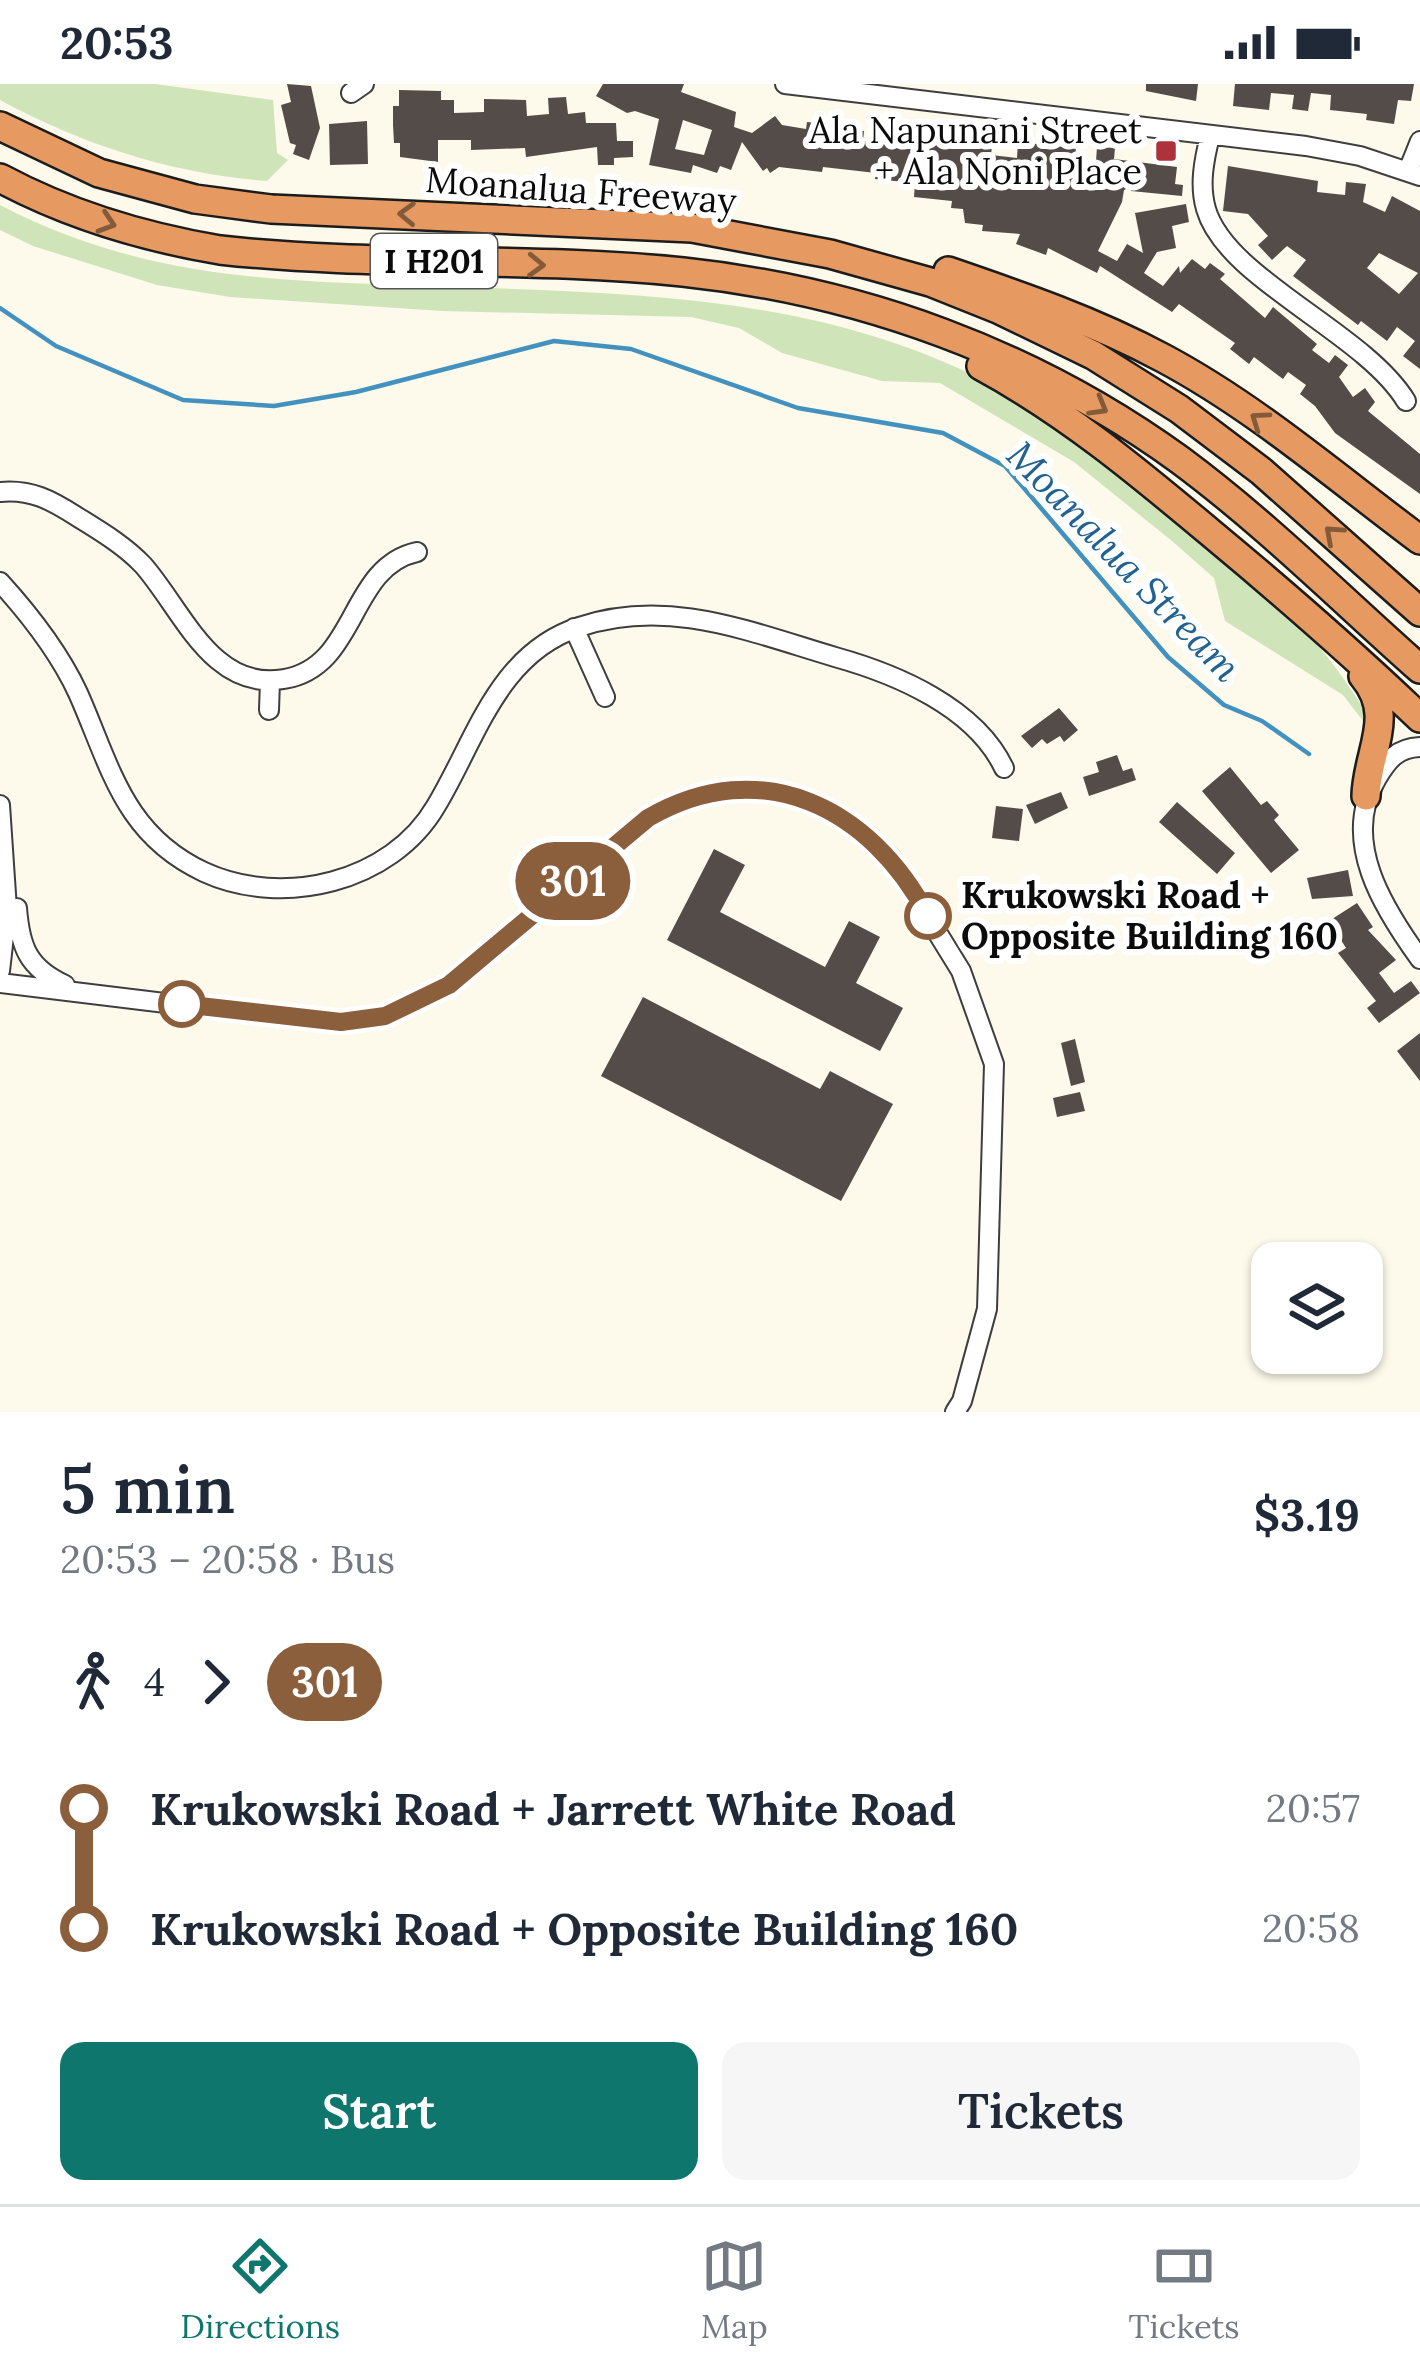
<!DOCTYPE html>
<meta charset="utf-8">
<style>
:root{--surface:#fff;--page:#f6f6f7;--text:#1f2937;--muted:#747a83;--line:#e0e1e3;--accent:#0f766e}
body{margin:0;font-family:Lora,serif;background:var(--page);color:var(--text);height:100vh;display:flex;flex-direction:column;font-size:45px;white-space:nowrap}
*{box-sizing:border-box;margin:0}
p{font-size:39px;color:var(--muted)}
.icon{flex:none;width:66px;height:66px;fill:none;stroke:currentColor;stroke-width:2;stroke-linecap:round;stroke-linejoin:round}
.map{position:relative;height:1328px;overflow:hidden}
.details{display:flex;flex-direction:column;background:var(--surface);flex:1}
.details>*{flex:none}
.badge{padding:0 24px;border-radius:39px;font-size:42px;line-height:78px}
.tools{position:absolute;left:1251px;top:1158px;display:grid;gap:24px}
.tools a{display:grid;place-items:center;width:132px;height:132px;border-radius:24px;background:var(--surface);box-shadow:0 3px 9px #0004;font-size:60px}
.map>.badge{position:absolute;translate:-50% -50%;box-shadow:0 0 0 6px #fff}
.legs{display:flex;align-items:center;gap:18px;height:132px;padding:0 60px;font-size:39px}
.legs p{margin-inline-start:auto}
.overview{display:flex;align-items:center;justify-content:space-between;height:204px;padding:0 60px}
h1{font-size:66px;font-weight:600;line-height:90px}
.button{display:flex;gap:24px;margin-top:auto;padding:24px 60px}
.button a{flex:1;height:138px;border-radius:24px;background:var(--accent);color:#fff;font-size:48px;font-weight:600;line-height:138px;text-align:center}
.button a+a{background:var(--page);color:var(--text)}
ul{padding:0 60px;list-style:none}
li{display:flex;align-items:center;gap:42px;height:120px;font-size:45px}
li i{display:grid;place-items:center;width:18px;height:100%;margin:0 15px;background:currentColor}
li i::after{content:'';width:30px;height:30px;margin:-15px;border:9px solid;border-radius:50%;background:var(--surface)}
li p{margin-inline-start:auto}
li:first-child i{background:linear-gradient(#0000 50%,currentColor 0)}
li:last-child i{background:linear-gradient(currentColor 50%,#0000 0)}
.status{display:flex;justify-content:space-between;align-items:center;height:84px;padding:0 60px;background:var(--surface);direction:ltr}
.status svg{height:33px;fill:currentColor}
.dock{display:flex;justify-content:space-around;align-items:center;height:168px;border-top:3px solid var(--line);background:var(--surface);font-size:33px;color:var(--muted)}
.dock a{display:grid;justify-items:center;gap:6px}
.dock .current{color:var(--accent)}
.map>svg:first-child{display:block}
.green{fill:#d0e4b9}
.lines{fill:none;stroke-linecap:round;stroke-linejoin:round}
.stream{stroke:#4391bf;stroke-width:4.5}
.building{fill:#534c49;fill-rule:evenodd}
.minor-casing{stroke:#3e3e3e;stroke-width:22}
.highway-casing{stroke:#1c1c1c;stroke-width:32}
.minor{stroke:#fff;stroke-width:18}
.highway{stroke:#e69a61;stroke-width:27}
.oneway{stroke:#835a3a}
.line-1-casing{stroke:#fff;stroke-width:27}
.line-1{stroke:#8b5e3c;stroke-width:18}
.poi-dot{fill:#ad323b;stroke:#fff;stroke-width:4.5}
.stop-1-dot{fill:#fff;stroke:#8b5e3c;stroke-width:6}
.labels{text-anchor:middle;stroke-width:12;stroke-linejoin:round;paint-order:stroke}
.shield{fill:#fff;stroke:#545454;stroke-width:3}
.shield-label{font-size:33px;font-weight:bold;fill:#0b0b0b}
.poi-label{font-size:36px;fill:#0b0b0b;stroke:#fff;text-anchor:end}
.street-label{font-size:36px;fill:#0b0b0b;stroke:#fff}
.stop-label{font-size:36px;font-weight:bold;fill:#0b0b0b;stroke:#fff;text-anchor:start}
.water-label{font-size:39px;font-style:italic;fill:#226290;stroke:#fff}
</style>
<div class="status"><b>20:53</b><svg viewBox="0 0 49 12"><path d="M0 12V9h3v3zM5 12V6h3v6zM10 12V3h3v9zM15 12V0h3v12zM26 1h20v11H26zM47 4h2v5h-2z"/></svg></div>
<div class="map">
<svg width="1420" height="1328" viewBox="0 0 1420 1328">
<rect width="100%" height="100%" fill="#fdf9eb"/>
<path class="green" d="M0,0h155l118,16 4,53 11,7 -21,21c-94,-7 -184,-36 -267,-81z
M0,121c152,79 293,76 459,82 211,7 410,12 593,133 37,25 71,57 106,86 51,42 104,82 151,130 23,23 41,53 60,80l-2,10 -24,-31 -118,-74 -11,-43 -42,-37 -98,-79 -134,-79 -58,-2 -100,-28 -43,-25 -48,-11 -249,-6 -212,-14 -73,-12 -124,-39 -33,-16z"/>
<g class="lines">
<path class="stream" d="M0,224l56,38 127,54 91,6 82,-14 198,-51 77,8 167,59 145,25 62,33 163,191 56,48 38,16 47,33"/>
</g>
<path class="building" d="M287,0l24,2 9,42 -11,32 -16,-6 3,-9 -6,-2 -9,-38 10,-3z
M603,0h81l-3,8 55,20 -2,15 18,6 23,-17 7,9 24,4 1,-7 21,2v3l36,4 -1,10 23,2 2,-13 85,13 1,-8 19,2 -2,18 26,3 1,-16 58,6 -3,25 22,2 2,-28 18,1 -1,11 63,8 -2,17 8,1 -1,11 -51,-5 -1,-4 -6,3 -2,12 -24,49 19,10 10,-17 16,9 -8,-40 51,-9 3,18 -17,4 4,22 -19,4 -13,21 19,13 16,-20 1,7 12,-14 13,10 5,-6 15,11 -5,5 45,39 8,-11 44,37 -5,6 17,13 6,-8 13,10 -9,12 14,20 12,-9 10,14 -7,9 52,43v40l-85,-61 -20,-27 -15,-12 6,-9 -18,-13 -5,7 -29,-22 -5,7 -19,-15 5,-6 -56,-39 -7,8 -72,-46 -3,7 -49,-25 -2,7 -30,-11 4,-10 -38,-3 1,-6 -18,-2 -2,-14 -12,-1 1,-7 -38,-4 1,-14 -40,-4 1,-6 -53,-6 -1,5 -43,-5 -9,6 -3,-5 -4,3 -21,-29 -11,28 -11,-4 -3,7 -24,-8 -2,8 -42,-8 10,-46 -24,-8 -8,2 -31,-17zM683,36l29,10 -8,25 -29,-6z
M1146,0h52l-2,17 -50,-10z
M1235,0h179l-3,17 -13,-1 -4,24 -28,-4 1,-6 -37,-4 1,-15 -20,-2 -3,18 -16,-2 2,-14 -23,-2 -2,17 -36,-4z
M399,6l42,1v9h13v13l30,-1v-13l42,1 1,16 22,-2 -1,-16 18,-1 2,17 17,-2 1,11h30l1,18h16v16l-19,1v7h-16l-1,-18 -71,10 -1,-9 -54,2v-10h-33v22l-38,-5v-14h-6l-1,-18v-19h6z
M367,37l1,43 -38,1 -1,-41z
M1228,82l90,15 -1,11 28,3 1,-13 20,2 -3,18 22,10 7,-16 28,15v158l-17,-13 12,-15 -18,-14 -10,14 -26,-20 -3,4 -65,-49 13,-16 -19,-14 -15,14 -14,-15 10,-9 -20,-22 -25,-3zM1379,169l39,20 -19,21 -32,-26z
M1059,624l19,22 -14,12 -4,-6 -13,8 -5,-5 -10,9 -11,-12z
M1117,671l6,16 9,-3 4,12 -47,16 -6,-19 16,-5 -3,-10z
M1230,683l31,38 6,-4 12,14 -5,5 25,30 -28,23 -69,-82z
M1061,708l7,16 -33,16 -9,-19z
M1177,718l58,51 -18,21 -58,-52z
M996,722l27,3 -4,32 -27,-3z
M714,765l31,16 -25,47 105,55 24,-46 31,16 -24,46 47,25 -23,43 -213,-111z
M1348,786l5,26 -41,3 -5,-21z
M1357,819l16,24 -5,3 28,30 -17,13 15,20 17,-12 9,12 -41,30 -12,-15 9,-7 -38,-48 8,-5 -17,-27z
M1132,841l17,7 -8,20 -17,-6z
M643,913l177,92 10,-18 63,33 -52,97 -240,-125z
M1420,949v48l-23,-30z
M1075,955l10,43 -14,4 -10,-43z
M1080,1008l5,19 -28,6 -4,-19z"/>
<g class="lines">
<defs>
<path id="minor" d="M785,0l521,62 54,10 60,20
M351,9l13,-9
M1210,52c-6,24 -11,49 -4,73 20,70 158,123 200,192
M1408,87l12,-30
M0,408c31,-3 51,8 76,24 24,15 48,29 67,49 39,44 69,127 141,114 74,-12 64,-112 133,-127
M0,498c30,33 59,70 78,111 33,74 45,141 126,179 78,36 187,11 232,-66 40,-66 61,-152 143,-179 89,-30 171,5 256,30 61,17 140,50 169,111
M574,544l31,69
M269,626l1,-29
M1420,663c-23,1 -32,13 -43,31 -37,62 6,130 43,181
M0,721l7,104 -7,62
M17,824c3,39 11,60 48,77
M0,899l297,36 44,3 44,-7 64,-30 199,-167 36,-19 48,-10 41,2 51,16 45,29 23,23 69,112 33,93 -7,245 -25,92 -7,11"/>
<path id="highway" d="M0,42l99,47 96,26 76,10 421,19 138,26 100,28 70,28 93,45 86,54 82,62 159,141
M0,94c69,37 143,59 220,72 154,17 310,6 463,22 179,19 351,82 497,188 85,63 161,139 240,209
M948,187c73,25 146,50 215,87 92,49 174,120 257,182
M981,282c85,46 157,106 231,168 71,59 141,120 208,184
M1363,592c34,40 4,75 3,120"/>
</defs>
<use href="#minor" class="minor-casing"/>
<use href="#highway" class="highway-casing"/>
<use href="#minor" class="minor"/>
<use href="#highway" class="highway"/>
</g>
<defs><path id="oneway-chevron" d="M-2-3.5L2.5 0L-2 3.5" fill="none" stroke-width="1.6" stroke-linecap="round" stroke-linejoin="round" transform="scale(3)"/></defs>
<g class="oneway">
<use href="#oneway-chevron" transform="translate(407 130) rotate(-178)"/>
<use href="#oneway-chevron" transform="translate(107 139) rotate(18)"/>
<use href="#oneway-chevron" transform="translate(536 181) rotate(2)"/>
<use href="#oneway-chevron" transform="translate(1099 323) rotate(30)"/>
<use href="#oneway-chevron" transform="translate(1259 336) rotate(-145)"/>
<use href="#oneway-chevron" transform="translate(1333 450) rotate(-138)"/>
</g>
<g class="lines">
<defs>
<path id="line-1" d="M182,920l159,18 44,-6 64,-31 199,-167c114,-66 223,-10 280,98"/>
</defs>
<use href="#line-1" class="line-1-casing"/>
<use href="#line-1" class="line-1"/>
</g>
<rect class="poi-dot" x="1154" y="55" width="24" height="24" rx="6"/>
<g class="stop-1-dot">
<circle cx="928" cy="832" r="21"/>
<circle cx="182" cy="920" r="21"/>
</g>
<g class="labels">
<rect class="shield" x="371" y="150" width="126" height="54" rx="9"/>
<g class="shield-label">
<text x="434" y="189">I H201</text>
</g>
<g class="poi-label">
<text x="1142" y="59">Ala Napunani Street<tspan x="1142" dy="41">+ Ala Noni Place</tspan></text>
</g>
<g class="street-label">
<text transform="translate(581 106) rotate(4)" y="13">Moanalua Freeway</text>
</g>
<g class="stop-label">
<text x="961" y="824">Krukowski Road +<tspan x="961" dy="41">Opposite Building 160</tspan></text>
</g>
<g class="water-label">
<text transform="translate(1124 477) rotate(46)" y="14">Moanalua Stream</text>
</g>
</g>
</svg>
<div class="tools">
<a><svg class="icon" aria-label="layers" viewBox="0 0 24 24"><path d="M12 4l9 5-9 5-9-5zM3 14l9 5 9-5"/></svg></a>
</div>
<b class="badge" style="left:573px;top:797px;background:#8b5e3c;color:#fff">301</b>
</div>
<section class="details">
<div class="overview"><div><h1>5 min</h1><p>20:53 – 20:58 · Bus</p></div><b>$3.19</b></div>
<div class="legs"><svg class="icon" aria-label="walk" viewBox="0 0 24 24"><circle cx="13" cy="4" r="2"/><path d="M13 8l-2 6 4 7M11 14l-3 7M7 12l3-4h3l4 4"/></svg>4<svg class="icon" aria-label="forward" viewBox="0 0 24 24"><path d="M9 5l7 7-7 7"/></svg><b class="badge" style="background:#8b5e3c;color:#fff">301</b></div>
<ul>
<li><i style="color:#8b5e3c"></i><b>Krukowski Road + Jarrett White Road</b><p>20:57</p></li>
<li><i style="color:#8b5e3c"></i><b>Krukowski Road + Opposite Building 160</b><p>20:58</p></li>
</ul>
<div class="button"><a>Start</a><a>Tickets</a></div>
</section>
<nav class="dock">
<a class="current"><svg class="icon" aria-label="directions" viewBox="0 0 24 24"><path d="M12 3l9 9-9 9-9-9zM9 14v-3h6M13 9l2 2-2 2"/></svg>Directions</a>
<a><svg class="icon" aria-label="map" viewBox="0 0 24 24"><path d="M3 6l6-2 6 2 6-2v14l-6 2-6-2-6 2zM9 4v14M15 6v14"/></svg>Map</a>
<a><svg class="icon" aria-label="tickets" viewBox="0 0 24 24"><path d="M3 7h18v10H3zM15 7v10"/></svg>Tickets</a>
</nav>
